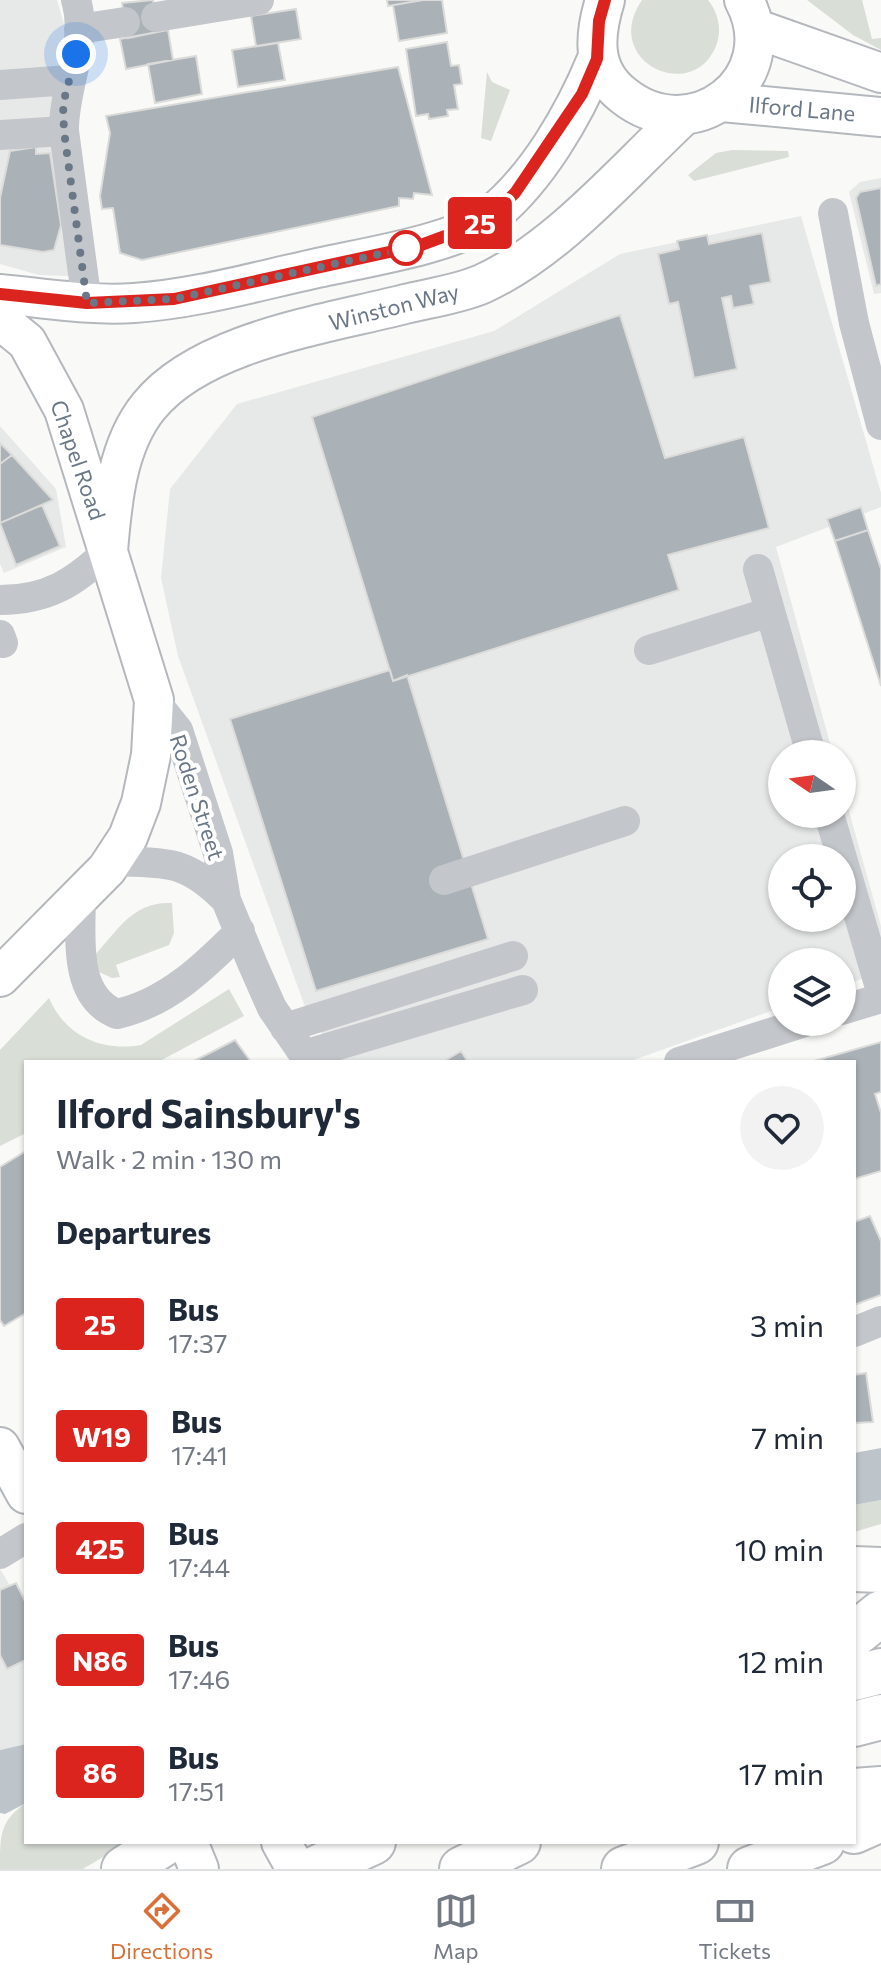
<!DOCTYPE html>
<meta charset="utf-8">
<style>
:root{--surface:#fff;--page:#f2f2f3;--text:#1f2937;--muted:#747a83;--line:#e0e1e3;--accent:#d87038}
body{margin:0;font-family:Commissioner,sans-serif;background:var(--page);color:var(--text);height:100vh;display:flex;flex-direction:column;font-size:30px;white-space:nowrap}
*{box-sizing:border-box;margin:0}
p{font-size:26px;color:var(--muted)}
.icon{flex:none;width:44px;height:44px;fill:none;stroke:currentColor;stroke-width:2;stroke-linecap:round;stroke-linejoin:round}
.map{position:relative;flex:1;overflow:hidden}
.panel{position:absolute;left:24px;top:1060px;width:832px;height:784px;display:flex;flex-direction:column;background:var(--surface);border-radius:0px;box-shadow:0 2px 6px #0004}
.panel>*{flex:none}
.badge{padding:0 16px;border-radius:6px;font-size:28px;line-height:52px}
.needle{width:52px;rotate:283deg}
.tools{position:absolute;left:768px;top:740px;display:grid;gap:16px}
.tools a{display:grid;place-items:center;width:88px;height:88px;border-radius:50%;background:var(--surface);box-shadow:0 2px 6px #0004;font-size:40px}
.you{position:absolute;width:40px;height:40px;margin:-20px;border:6px solid #fff;border-radius:50%;background:#1a73e8;box-shadow:0 0 0 12px #1a73e833}
.map>.badge{position:absolute;translate:-50% -50%;box-shadow:0 0 0 4px #fff}
h2{padding:0 32px;font-size:30px;line-height:72px}
.round{display:grid;place-items:center;flex:none;width:84px;height:84px;border-radius:42px;background:var(--page)}
.headline{display:flex;align-items:center;justify-content:space-between;height:136px;padding:0 32px}
h1{font-size:38px;font-weight:700;line-height:60px}
ul{padding:0;list-style:none}
li{display:flex;align-items:center;gap:24px;height:112px;padding:0 32px}
li div{flex:1}
li b{display:block;font-size:30px}
li em{font-style:normal}
li .badge{min-width:88px;font-weight:700;text-align:center}
.tab-bar{display:flex;justify-content:space-around;align-items:center;height:112px;border-top:2px solid var(--line);background:var(--surface);font-size:22px;color:var(--muted)}
.tab-bar a{display:grid;justify-items:center;gap:4px}
.tab-bar .selected{color:var(--accent)}
.map>svg:first-child{display:block}
.built{fill:#e7e8e8;fill-rule:evenodd}
.green{fill:#d9ded7}
.water{fill:#bdc5cb}
.building{fill:#aab1b7;stroke:#dbdbd9;stroke-width:2}
.lines{fill:none;stroke-linecap:round;stroke-linejoin:round}
.major-casing{stroke:#b4b8bd;stroke-width:42}
.highway-casing{stroke:#b6b9bd;stroke-width:48}
.minor{stroke:#c3c6ca;stroke-width:30}
.major{stroke:#fff;stroke-width:38}
.highway{stroke:#fff;stroke-width:44}
.line-casing{stroke:#fff;stroke-width:18}
.line{stroke:#dc241f;stroke-width:12}
.walk{stroke:#6a7786;stroke-width:8;stroke-dasharray:0 14.4}
.stop-dot{fill:#fff;stroke:#dc241f;stroke-width:4}
.labels{text-anchor:middle;stroke-width:8;stroke-linejoin:round;paint-order:stroke}
.street-label{font-size:22px;fill:#6a7786;stroke:#fff}
</style>
<div class="map">
<svg width="881" height="1869" viewBox="0 0 881 1869">
<rect width="100%" height="100%" fill="#f9f9f7"/>
<path class="built" d="M0,0h57l9,31 3,245 -30,-1 -39,-11z
M881,178v115l-7,1 -25,-102 11,-10z
M801,216l80,277v14l-105,40 57,207h-51v60h60v-28l39,140v46l-39,14v-24h-60v45l-154,55h-289l-35,-58 -126,-348 -17,-78 9,-89 67,-85 257,-73 126,-77zM782,858h60v60h-60z
M0,426l56,63 10,58 -62,26 -4,-9z
M0,1569l26,43v132l-26,6z"/>
<path class="green" d="M642,0h66c11,14 14,30 8,46 -24,59 -116,15 -74,-46z
M807,0h55l10,39 9,-1v12l-28,-15z
M487,72l5,10 18,8 -19,51 -10,-3z
M732,150l56,1 1,6 -95,24 -6,-6 28,-22z
M172,903l2,30 -5,12 -53,20 4,12 -8,1 -13,-6 -5,-16c24,-26 39,-55 78,-53z
M229,989l15,27 -86,46h-132v71l-26,13v-96l49,-52c16,37 51,54 92,47z
M881,1500v24l-27,8v-27z
M26,1803v39h102l-45,27h-83c0,-35 0,-48 26,-66z"/>
<path class="water" d="M881,1448v52l-27,5v-52z
M26,1744v59l-21,11 -5,-1v-63z"/>
<path class="building" d="M153,0l5,32 -30,6 -6,-35z
M387,0h36l-35,6z
M423,0h19l5,33 -48,8 -6,-36z
M296,9l5,30 -45,7 -5,-30z
M168,30l5,30 -47,9 -6,-30z
M447,42l4,24 8,-1 3,19 -8,1 4,24 -11,1 1,6 -19,3 -1,-5 -12,2 -10,-67z
M278,43l7,37 -47,7 -6,-37z
M196,56l6,38 -47,9 -7,-39z
M398,67l34,128 -18,-2 -1,6 -14,-1v8l-257,54 -22,-7 -7,-45 -11,1 -2,-13 10,-63 -4,-17z
M36,147v7l14,-1 11,72 -7,25 -11,2 -43,-7v-47l10,-47z
M881,188v96l-5,2 -20,-88 4,-6z
M762,233l9,49 -21,4 4,18 -21,4 -2,-12 -9,2 15,71 -43,9 -16,-76 -9,2 -11,-50 21,-5 -2,-8 30,-6 2,9z
M620,315l45,143 79,-21 25,91 -101,27 11,35 -286,91 -81,-264z
M0,443l12,12 -12,9z
M12,455l41,45 -53,23v-59z
M42,505l18,41 -44,19 -16,-42z
M861,507l7,23 -33,11 -8,-22z
M868,530l13,39v117l-46,-145z
M390,670l3,11 14,-6 81,264 -172,52 -86,-272z
M235,1040l16,22h-59z
M881,1042v50l-6,2 6,19v58l-27,8v-117l-40,-1z
M461,1051l7,11h-25z
M26,1151v162l-22,13 -4,-6v-153z
M870,1216l11,25v54l-27,10v-83z
M866,1373l7,49 -19,1v-48z
M16,1583l10,20v57l-19,9 -7,-14v-65z"/>
<g class="lines">
<defs>
<path id="major" d="M605,0c-11,36 -14,70 18,95 69,56 163,-16 121,-95
M754,28l127,45
M722,102l159,15
M0,294c44,4 89,12 134,9 60,-4 120,-21 179,-34 43,-10 142,-25 175,-51 48,-37 86,-103 109,-159
M0,320l27,22 37,68 90,290 -3,55 -10,48 -13,34 -21,32 -107,108
M108,551c4,-49 9,-106 41,-145 53,-65 178,-82 256,-102 25,-6 54,-10 77,-20 75,-34 140,-111 200,-167
M0,1447l26,47
M188,1842l11,27
M281,1842l15,27"/>
<path id="highway" d="M854,1569l27,1
M854,1635l27,-22
M854,1678l27,-7
M854,1724l27,-7
M854,1791l27,-2
M854,1831l27,-12
M124,1869l42,-27
M315,1869l58,-27
M462,1869l56,-27
M624,1869l72,-27
M750,1869l72,-27"/>
</defs>
<use href="#major" class="major-casing"/>
<use href="#highway" class="highway-casing"/>
<path class="minor" d="M76,0c13,42 -13,88 -12,131l23,172
M156,17l103,-17
M79,29l46,-7
M0,85l69,-5
M0,135l64,-4
M833,213l21,110 27,102
M758,569l53,185
M0,600c48,0 75,-18 108,-49
M0,635l3,8
M649,650l121,-38
M154,700l24,30 40,123 8,47 27,65 19,43 37,54
M829,814l52,177
M114,861c55,3 71,-2 112,39
M444,880l181,-59
M81,896c0,40 -9,100 36,118 50,-11 87,-47 123,-83
M842,1010l39,-12
M285,1028l228,-72
M304,1055l219,-65
M679,1062l126,-40
M854,1332l27,-11
M0,1554l26,-16"/>
<use href="#major" class="major"/>
<use href="#highway" class="highway"/>
</g>
<g class="lines">
<defs>
<path id="line" d="M0,294l87,9 87,-4 247,-54 65,-24 29,-28 67,-99 15,-35 2,-38 6,-21"/>
</defs>
<use href="#line" class="line-casing"/>
<use href="#line" class="line"/>
<path class="walk" d="M76,54l-13,50 1,27 23,172 87,-4 247,-54 -15,3"/>
</g>
<circle class="stop-dot" cx="406" cy="248" r="16"/>
<g class="labels">
<g class="street-label">
<text transform="translate(802 109) rotate(5)" y="8">Ilford Lane</text>
<text transform="translate(394 307) rotate(-14)" y="8">Winston Way</text>
<text transform="translate(78 460) rotate(71)" y="8">Chapel Road</text>
<text transform="translate(197 797) rotate(72)" y="8">Roden Street</text>
</g>
</g>
</svg>
<div class="tools">
<a><svg class="needle" viewBox="-14 -14 28 28"><path d="M0-13l5 13h-10z" fill="#e53935"/><path d="M0 13l5-13h-10z" fill="#747a83"/></svg></a>
<a><svg class="icon" aria-label="locate" viewBox="0 0 24 24"><circle cx="12" cy="12" r="6"/><path d="M12 2v4M12 18v4M2 12h4M18 12h4"/></svg></a>
<a><svg class="icon" aria-label="layers" viewBox="0 0 24 24"><path d="M12 4l9 5-9 5-9-5zM3 14l9 5 9-5"/></svg></a>
</div>
<div class="you" style="left:76px;top:54px"></div>
<b class="badge" style="left:480px;top:223px;background:#dc241f;color:#fff">25</b>
<section class="panel">
<div class="headline"><div><h1>Ilford Sainsbury's</h1><p>Walk · 2 min · 130 m</p></div><a class="round"><svg class="icon" aria-label="heart" viewBox="0 0 24 24"><path d="M12 20l-8-8c-3-5 5-10 8-4 3-6 11-1 8 4z"/></svg></a></div>
<h2>Departures</h2>
<ul>
<li><span class="badge" style="background:#dc241f;color:#fff">25</span><div><b>Bus</b><p>17:37</p></div><em>3 min</em></li>
<li><span class="badge" style="background:#dc241f;color:#fff">W19</span><div><b>Bus</b><p>17:41</p></div><em>7 min</em></li>
<li><span class="badge" style="background:#dc241f;color:#fff">425</span><div><b>Bus</b><p>17:44</p></div><em>10 min</em></li>
<li><span class="badge" style="background:#dc241f;color:#fff">N86</span><div><b>Bus</b><p>17:46</p></div><em>12 min</em></li>
<li><span class="badge" style="background:#dc241f;color:#fff">86</span><div><b>Bus</b><p>17:51</p></div><em>17 min</em></li>
</ul>
</section>
</div>
<nav class="tab-bar">
<a class="selected"><svg class="icon" aria-label="directions" viewBox="0 0 24 24"><path d="M12 3l9 9-9 9-9-9zM9 14v-3h6M13 9l2 2-2 2"/></svg>Directions</a>
<a><svg class="icon" aria-label="map" viewBox="0 0 24 24"><path d="M3 6l6-2 6 2 6-2v14l-6 2-6-2-6 2zM9 4v14M15 6v14"/></svg>Map</a>
<a><svg class="icon" aria-label="tickets" viewBox="0 0 24 24"><path d="M3 7h18v10H3zM15 7v10"/></svg>Tickets</a>
</nav>
